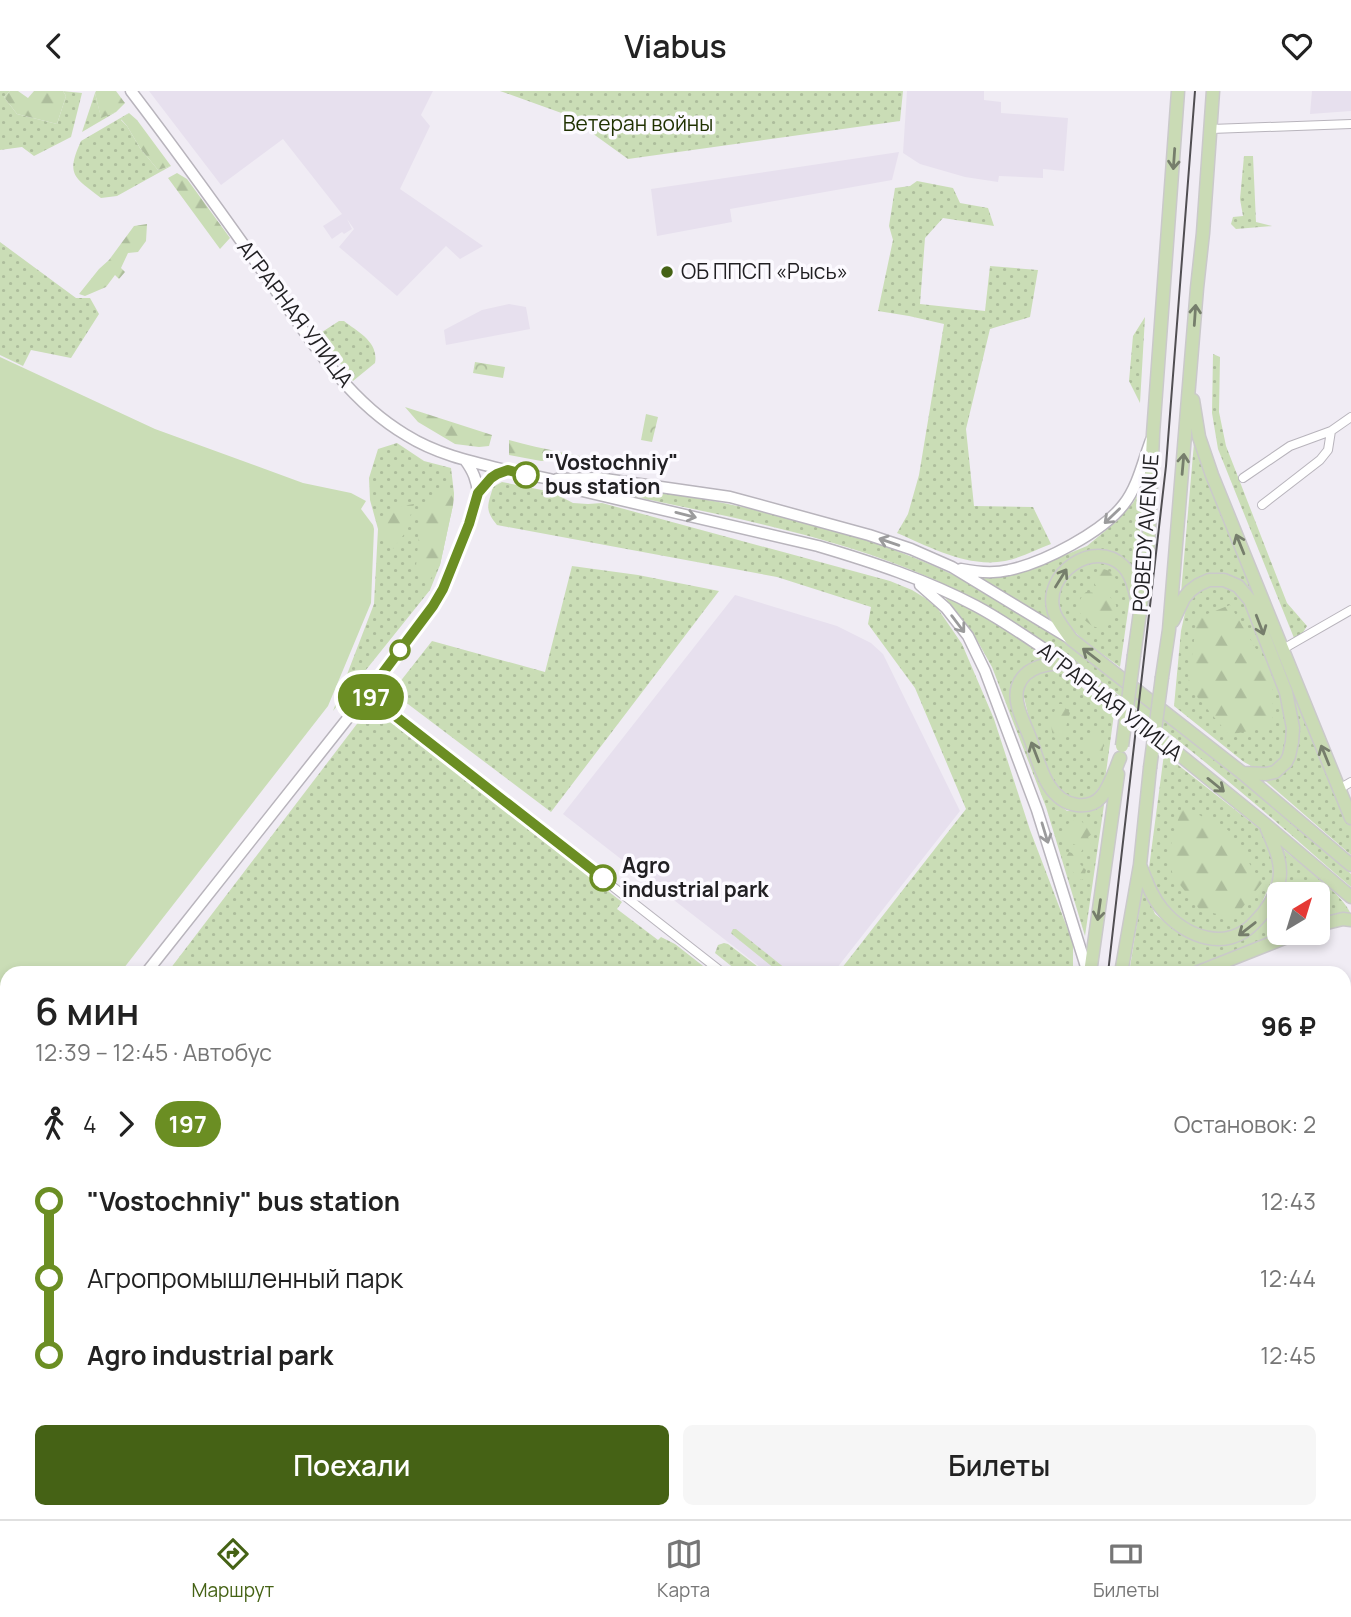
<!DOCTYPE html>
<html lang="ru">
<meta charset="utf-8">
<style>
:root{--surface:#fff;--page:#f6f6f6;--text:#222;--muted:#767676;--line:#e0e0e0;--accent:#456215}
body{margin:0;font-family:Manrope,sans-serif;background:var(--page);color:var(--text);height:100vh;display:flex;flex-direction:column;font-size:26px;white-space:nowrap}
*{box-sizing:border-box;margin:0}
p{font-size:23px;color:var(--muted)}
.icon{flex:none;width:38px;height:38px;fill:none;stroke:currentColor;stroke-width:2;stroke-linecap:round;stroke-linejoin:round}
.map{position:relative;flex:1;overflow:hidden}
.drawer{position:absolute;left:0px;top:875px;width:1351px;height:553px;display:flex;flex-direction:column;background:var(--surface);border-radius:21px 21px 0 0;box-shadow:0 4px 10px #0003}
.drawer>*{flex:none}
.badge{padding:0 14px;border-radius:23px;font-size:24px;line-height:46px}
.needle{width:46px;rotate:38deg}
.tools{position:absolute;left:1267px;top:791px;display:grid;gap:14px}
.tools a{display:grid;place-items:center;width:63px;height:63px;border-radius:10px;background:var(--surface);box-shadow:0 4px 10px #0003;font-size:35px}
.map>.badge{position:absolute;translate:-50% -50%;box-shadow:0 0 0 4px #fff}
.legs{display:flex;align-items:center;gap:10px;height:77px;padding:0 35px;font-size:23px}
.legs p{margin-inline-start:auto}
.head{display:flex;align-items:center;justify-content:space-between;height:119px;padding:0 35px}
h1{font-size:38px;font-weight:600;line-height:52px}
.button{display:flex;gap:14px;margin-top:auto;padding:14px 35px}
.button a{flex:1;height:80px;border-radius:10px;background:var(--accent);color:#fff;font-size:28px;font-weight:600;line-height:80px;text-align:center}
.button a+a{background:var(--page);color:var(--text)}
ul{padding:0 35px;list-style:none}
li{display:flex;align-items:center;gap:24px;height:77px;font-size:26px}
li i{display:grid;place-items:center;width:10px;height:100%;margin:0 9px;background:currentColor}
li i::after{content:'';width:18px;height:18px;margin:-9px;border:5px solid;border-radius:50%;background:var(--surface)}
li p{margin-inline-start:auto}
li:first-child i{background:linear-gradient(#0000 50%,currentColor 0)}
li:last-child i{background:linear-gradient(currentColor 50%,#0000 0)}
header{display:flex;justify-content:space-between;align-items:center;height:91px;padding:0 35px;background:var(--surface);font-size:32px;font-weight:600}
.tab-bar{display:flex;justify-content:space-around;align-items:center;height:98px;border-top:2px solid var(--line);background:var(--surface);font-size:19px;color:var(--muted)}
.tab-bar a{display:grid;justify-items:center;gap:4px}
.tab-bar .selected{color:var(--accent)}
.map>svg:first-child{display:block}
.built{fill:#e7e0ee}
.grass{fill:url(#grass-dots)}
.forest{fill:url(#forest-firs)}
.park{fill:url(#park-crowns)}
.pitch{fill:#caddb6}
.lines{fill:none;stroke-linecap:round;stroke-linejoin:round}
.minor-casing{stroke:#b8b4bc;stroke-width:10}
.tertiary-casing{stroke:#b8b4bc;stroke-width:13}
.primary-casing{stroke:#cac9ca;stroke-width:15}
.minor{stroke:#fff;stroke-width:8}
.tertiary{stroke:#fff;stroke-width:10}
.primary{stroke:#cadbb5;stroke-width:12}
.tram{stroke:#504e52;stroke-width:2}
.primary-bridge-casing{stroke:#cac9ca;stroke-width:15;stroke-linecap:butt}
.primary-bridge{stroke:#cadbb5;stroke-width:12}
.oneway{stroke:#767e6c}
.oneway2{stroke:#9b9b9c}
.line-1-casing{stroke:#fff;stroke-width:16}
.line-1{stroke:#6b8e23;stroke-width:10}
.poi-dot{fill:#456215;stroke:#fcfaff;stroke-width:2.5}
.stop-1-dot{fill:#fff;stroke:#6b8e23;stroke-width:3.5}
.labels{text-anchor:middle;stroke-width:7;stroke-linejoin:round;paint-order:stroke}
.park-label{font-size:21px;fill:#1f3100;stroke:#fcfaff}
.poi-label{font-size:21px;fill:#212023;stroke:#fcfaff;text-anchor:start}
.street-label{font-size:21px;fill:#212023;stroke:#fcfaff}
.stop-label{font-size:21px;font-weight:bold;fill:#212023;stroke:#fcfaff;text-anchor:start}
</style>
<header><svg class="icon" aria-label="back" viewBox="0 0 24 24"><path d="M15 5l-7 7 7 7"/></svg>Viabus<svg class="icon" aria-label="heart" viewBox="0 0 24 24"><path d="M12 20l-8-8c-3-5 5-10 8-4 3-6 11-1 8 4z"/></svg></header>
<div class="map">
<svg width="1351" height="1428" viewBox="0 0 1351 1428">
<defs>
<pattern id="grass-dots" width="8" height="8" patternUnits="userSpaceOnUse" patternTransform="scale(1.75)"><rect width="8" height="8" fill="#caddb6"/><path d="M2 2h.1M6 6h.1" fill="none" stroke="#adbd9c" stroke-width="1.8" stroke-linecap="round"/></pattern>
<pattern id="forest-firs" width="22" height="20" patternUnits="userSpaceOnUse" patternTransform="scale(1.75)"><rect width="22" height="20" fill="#caddb6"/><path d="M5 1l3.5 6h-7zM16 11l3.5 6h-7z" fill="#adbd9c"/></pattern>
<pattern id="park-crowns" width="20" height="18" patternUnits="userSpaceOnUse" patternTransform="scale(1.75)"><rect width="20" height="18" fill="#caddb6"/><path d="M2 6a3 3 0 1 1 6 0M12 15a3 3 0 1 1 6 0" fill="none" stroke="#adbd9c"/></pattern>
</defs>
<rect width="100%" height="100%" fill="#f0ecf4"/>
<path class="built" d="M149,0h284l-12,24 9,11 -30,63 83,57 -23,13 -14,-13 -49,50 -58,-49 15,-18 -7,-10 5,10 -8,5 -2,-2 -10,7 -9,-13 19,-12 -59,-75 -62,46z
M907,0h77v9l17,2v11l67,5 -4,53 -21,-2v9l-44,-2 -1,6 -33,-5 -45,-13 -17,-11z
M1312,0h39v20l-41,3z
M899,61l-7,28 -162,29 2,13 -75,14 -6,-47z
M509,213l17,3 4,22 -84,16 -2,-15 38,-20z
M735,504l102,31 34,17 12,11 77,157 -127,162h-65l-205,-159z
M1351,1216v153l-7,1v-153z
M0,1290l7,6v109l-7,9z
M962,1421h76l-5,7h-76z"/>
<path class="grass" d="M0,0h10l-6,6 13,17 40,10 9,-28 -3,-5 19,2 -11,44 -37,19 -12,-9 -22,3z
M500,0h403l-3,30 -272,38 -61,-44z
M95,2l6,24 15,-5 -34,20z
M129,22l-8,7 6,6 13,22 18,22 13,-4 -54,30 -16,2c-26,-21 -36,-22 -20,-57z
M1244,65h9l3,66 16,4 -36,3 -5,-5 2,-7 10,-1 -3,-17z
M917,90l36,7 7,15 28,5 6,18 -51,-8 -18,20 -5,66 65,7 5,-45 48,4 -8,47 -40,12 -24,100 8,77 59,1 18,37c-14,5 -30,14 -46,17 -38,7 -75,-14 -108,-28l11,-19 11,-39 25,-151 -35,-8 -31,-5 15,-71 -4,-14 6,-38 15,-2z
M0,151l76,56h14l9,16 -28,44 -40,-8 -8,16 -23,-11z
M1145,226l-5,86 -11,-22 4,-45z
M339,230h5c14,11 35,21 31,42l-22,18 -34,-47z
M1213,263l7,3 -1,55 7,34 61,157 20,23 -5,8 -8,4 -76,-189 -6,-36z
M397,352l27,18 27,7 3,25 -1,12 -13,60 -10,25 -97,121 41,-107 4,-75 -8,-29 -1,-22 9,-29z
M1194,352l157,378v34l-90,-78 13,-2 23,-37 -56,-155 -44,-4 -9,6 -7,8z
M1145,389l-10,102 -5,-11 -39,-19 -41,38 8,37 -82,-49 19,-1 21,-3 20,-7 51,-21 30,-25 16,-18z
M600,390c113,19 228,38 334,85 78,34 145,87 213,138 70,54 140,109 204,170v13c-39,-33 -77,-68 -116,-100 -46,-39 -94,-76 -142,-111 -50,-36 -102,-71 -158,-96 -107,-48 -223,-66 -337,-91z
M502,391l50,10 21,11 15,1 14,-1 288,78 22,9 13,8 13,11 24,35 32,75 36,111 43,113v30h-235l128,-164 -51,-121 -47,-64 3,-17 -94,-30 -280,-52c-13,-16 -9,-20 -4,-38z
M1107,469c13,9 21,20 23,37l-10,70c-16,-12 -35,-24 -48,-38 -18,-18 -19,-54 8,-64 8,-3 19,-4 27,-5z
M572,475l66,9 81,16 -168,221 -159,-120 40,-51 113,31z
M1221,492l14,5 11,12 38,93 6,38 -5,23 -7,9 -12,6 -11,-1 -11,-6 -70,-56 7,-75 7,-32 19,-14z
M943,504l48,25 59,37 -16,6 -21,21 39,115 15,12h13l25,-13 -20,138 -39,-129 -54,-140 -19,-34z
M1054,576l7,3 53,44 -9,66 -16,21c-12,-1 -22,-2 -31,-11 -15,-16 -32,-80 -36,-103 9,-12 18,-15 32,-20z
M371,623l12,2 239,186 -5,7 41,31 3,-3 14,7 37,29h-545l196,-257z
M1164,663l102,80 6,24 1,20 -15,33 -10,13 -17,12 -32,-3 -37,-27 -10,-18 -3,-20z
M1278,754c17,15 68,51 73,70l-8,-3 -25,6v-24h-39l1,39 -101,40h-50l14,-87 12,28 25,20 29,9 24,-1 42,-40z
M733,838h3l55,44h-11l-47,-38 -2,-2z
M724,852l4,1 38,29h-26l-25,-20 3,-8z"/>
<path class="forest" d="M10,0h8l10,7 6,-7h29l3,5 -9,28 -40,-10 -13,-17z
M96,0h20l9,12 -9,9 -15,6 -6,-25z
M129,22l8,7 34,46 -13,4 -18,-22 -13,-22 -6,-7z
M177,82l10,6 43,59 -10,11 -52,-71z
M147,133l-1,17 -8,11 -10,1 -7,15 4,4 -6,7 -4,-4 -9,12 -21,9 -6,-2 20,-25 10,-9 25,-34z
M405,316l87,28 -3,11 -10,1 -24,-3 -37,-22z
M509,349c35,10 70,15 106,24l-21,4 -20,-8 -33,1 -32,-6z
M440,398l14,4 -1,12 -13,60 -13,19 -11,-18 5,-53z
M414,413l-9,29 -12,16 -15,-20v-10l18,-12z
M1099,478c13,-1 20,9 17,21l-8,1 -1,2 9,12 1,8 -7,11 -6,5c-19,-1 -35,-22 -18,-37l12,1v-5c-7,-6 -5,-12 1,-19z
M1230,514l42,71v50l-43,9 -41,-49 9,-68z
M1058,613h4l8,9 -4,14 -7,12 -6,-2 -3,-17z
M1095,644l8,6c1,8 -1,17 -6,24l-4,-1 -3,-5 2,-4 -6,-8 1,-8z
M1182,715l46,24 34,53 -28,35 -34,-8 -27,-34 -5,-21z
M1078,728l3,1 4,6 4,-5 4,7 -1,6 -4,3 3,7 -2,4 -6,1 -5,8 2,7 6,6 -2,9 -3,1 -6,-4 -9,-19 3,-5 8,3 3,-2 -2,-7 -14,-6 -2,-4c3,-12 6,-13 16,-17z"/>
<path class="park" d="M475,271l30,5 -2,11 -30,-5z
M646,323l12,3 -6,25 -11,-2z"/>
<path class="pitch" d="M0,266l155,72 148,54 48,10 15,8 -5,8 12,16 1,4 -3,74 -43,103 -208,267h-113v144l-7,9z
M0,1306l7,6v41l-7,9z"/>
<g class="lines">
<defs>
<path id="minor" d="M1211,38l140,-5
M1243,387l47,-32 41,-15
M1262,414l58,-45 8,-10 3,-19 20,-14
M1283,558l68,-39
M367,603l356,279
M1339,698l12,-7
M1344,1050l7,-3
M682,1421l10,7
M1309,1421l1,7
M396,1428l6,-7
M863,1428l6,-7"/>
<path id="tertiary" d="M131,0c45,59 89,120 132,181 41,58 80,126 143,163 35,22 76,29 116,39 10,2 21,3 31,6 8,3 17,7 25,10l240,56c54,16 109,34 158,60 32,17 61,39 92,58
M465,369c8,11 12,20 13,34
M557,388l41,-1 132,19 139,38 42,14 41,18 117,71
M961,478c15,3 32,5 48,1 34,-7 94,-38 115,-66 14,-18 19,-43 27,-64
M920,494l26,23 22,28 17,35 52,139 51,163
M146,882l221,-279 66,-88 20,-39 25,-73 13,-16 16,-8
M0,1067l7,-8"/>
<path id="primary" d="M1193,309l6,37 13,38 139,343
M1139,516c-4,-14 -6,-31 -16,-41 -29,-28 -81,8 -69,46 3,9 12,19 17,27l170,133 110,93
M1173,530l11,-23 6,-7 8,-6 11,-5h15l14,6 12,14 36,92 7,36 -1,14 -3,14 -3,6 -11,10 -9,2 -24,-1
M1134,564l14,-100 5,-121 25,-343
M1162,586l7,-47 28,-342 6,-55 10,-142
M1120,667c-5,12 -10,29 -19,39 -6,7 -15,9 -24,8 -31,-4 -38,-43 -47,-67 -5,-14 -18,-36 -12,-52 7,-20 32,-24 50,-22l198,161 85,72
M1140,774c6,15 11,31 22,44 23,28 65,44 93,13 11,-11 21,-26 24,-41 4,-18 -5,-36 -12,-52
M1318,834l25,-6 8,1
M1090,882l28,-199
M1121,882l19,-108 10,-97
M1196,882l101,-40
M761,1428l5,-7
M798,1428l5,-7"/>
</defs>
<use href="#minor" class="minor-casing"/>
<use href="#tertiary" class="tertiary-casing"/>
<use href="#primary" class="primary-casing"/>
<use href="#minor" class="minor"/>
<use href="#tertiary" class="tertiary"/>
<use href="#primary" class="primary"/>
<path class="tram" d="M1108,882l58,-507 29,-375
M781,1428l5,-7"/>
<defs>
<path id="primary-bridge" d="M1122,655l12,-91
M1150,677l12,-91"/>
</defs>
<use href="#primary-bridge" class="primary-bridge-casing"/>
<use href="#primary-bridge" class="primary-bridge"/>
</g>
<defs><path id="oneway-shaft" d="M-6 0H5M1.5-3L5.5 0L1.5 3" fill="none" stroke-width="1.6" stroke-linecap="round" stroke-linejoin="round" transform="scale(1.75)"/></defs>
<g class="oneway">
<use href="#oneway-shaft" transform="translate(1174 68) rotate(94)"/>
<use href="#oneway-shaft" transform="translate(1195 224) rotate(-86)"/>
<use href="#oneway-shaft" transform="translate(1183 373) rotate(-85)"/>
<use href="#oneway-shaft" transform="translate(1240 453) rotate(-112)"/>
<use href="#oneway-shaft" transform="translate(1061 487) rotate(-58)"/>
<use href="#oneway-shaft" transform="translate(1260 534) rotate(69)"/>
<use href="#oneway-shaft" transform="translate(1091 564) rotate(-142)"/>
<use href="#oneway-shaft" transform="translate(1035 661) rotate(-111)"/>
<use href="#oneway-shaft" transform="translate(1325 664) rotate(-112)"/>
<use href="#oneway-shaft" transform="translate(1216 694) rotate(39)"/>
<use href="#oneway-shaft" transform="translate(1099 819) rotate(98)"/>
<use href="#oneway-shaft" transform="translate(1247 838) rotate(142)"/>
</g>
<g class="oneway2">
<use href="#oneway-shaft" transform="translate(686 424) rotate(14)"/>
<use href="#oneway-shaft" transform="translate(1112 425) rotate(136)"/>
<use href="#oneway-shaft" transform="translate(889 451) rotate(-161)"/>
<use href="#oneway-shaft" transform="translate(958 533) rotate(53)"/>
<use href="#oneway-shaft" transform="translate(1045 742) rotate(73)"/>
</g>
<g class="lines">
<defs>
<path id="line-1" d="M526,384l-18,-5 -11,4 -6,4 -13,15 -9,31 -26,65 -10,17 -66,88 236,184"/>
</defs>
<use href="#line-1" class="line-1-casing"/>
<use href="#line-1" class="line-1"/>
</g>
<circle class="poi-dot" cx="667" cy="181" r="7"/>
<g class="stop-1-dot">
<circle cx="526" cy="384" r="12"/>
<circle cx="400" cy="559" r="9"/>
<circle cx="603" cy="787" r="12"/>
</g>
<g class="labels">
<g class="park-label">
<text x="638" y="40">Ветеран войны</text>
</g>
<g class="poi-label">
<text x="681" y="188">ОБ ППСП «Рысь»</text>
</g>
<g class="street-label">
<text transform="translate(295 223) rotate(53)" y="7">АГРАРНАЯ УЛИЦА</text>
<text transform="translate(1146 442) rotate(-86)" y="7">POBEDY AVENUE</text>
<text transform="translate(1110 611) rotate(38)" y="7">АГРАРНАЯ УЛИЦА</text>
</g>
<g class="stop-label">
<text x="545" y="379">"Vostochniy"<tspan x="545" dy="24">bus station</tspan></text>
<text x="622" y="782">Agro<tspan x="622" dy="24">industrial park</tspan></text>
</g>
</g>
</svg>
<div class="tools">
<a><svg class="needle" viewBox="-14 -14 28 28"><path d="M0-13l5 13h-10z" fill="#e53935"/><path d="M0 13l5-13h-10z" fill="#767676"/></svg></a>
</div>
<b class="badge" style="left:371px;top:606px;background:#6b8e23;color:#fff">197</b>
<section class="drawer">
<div class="head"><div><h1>6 мин</h1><p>12:39 – 12:45 · Автобус</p></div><b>96 ₽</b></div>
<div class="legs"><svg class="icon" aria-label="walk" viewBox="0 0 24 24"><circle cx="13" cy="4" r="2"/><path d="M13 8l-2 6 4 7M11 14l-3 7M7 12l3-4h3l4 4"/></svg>4<svg class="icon" aria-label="forward" viewBox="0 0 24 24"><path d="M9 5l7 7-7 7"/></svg><b class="badge" style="background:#6b8e23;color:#fff">197</b><p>Остановок: 2</p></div>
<ul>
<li><i style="color:#6b8e23"></i><b>&quot;Vostochniy&quot; bus station</b><p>12:43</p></li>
<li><i style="color:#6b8e23"></i><span>Агропромышленный парк</span><p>12:44</p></li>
<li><i style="color:#6b8e23"></i><b>Agro industrial park</b><p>12:45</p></li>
</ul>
<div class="button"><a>Поехали</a><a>Билеты</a></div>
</section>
</div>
<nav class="tab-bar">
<a class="selected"><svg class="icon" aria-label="directions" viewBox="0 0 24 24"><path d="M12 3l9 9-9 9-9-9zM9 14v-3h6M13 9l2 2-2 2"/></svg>Маршрут</a>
<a><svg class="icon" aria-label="map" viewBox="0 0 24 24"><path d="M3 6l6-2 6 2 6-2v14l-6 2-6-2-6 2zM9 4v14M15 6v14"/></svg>Карта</a>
<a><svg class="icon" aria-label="tickets" viewBox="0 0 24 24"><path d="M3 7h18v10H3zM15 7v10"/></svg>Билеты</a>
</nav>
